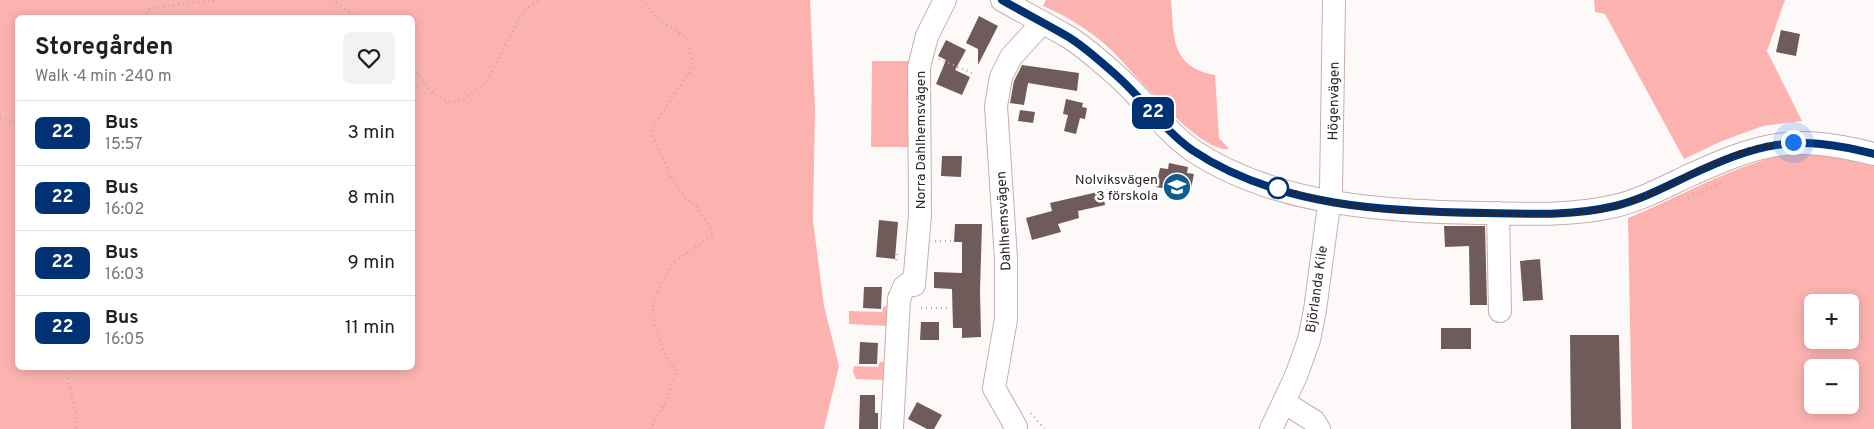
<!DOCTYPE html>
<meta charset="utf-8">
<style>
:root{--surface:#fff;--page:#f2f2f2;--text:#202124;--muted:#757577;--line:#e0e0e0}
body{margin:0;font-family:Overpass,sans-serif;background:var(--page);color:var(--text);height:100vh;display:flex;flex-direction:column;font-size:19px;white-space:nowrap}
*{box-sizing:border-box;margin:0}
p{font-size:16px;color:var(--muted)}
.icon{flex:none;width:28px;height:28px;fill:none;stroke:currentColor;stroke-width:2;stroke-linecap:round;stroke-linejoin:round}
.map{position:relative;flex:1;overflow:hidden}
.drawer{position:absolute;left:15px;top:15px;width:400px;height:355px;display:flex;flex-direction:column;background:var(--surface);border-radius:8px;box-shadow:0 2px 12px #0003}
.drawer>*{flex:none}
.badge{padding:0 10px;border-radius:8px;font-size:18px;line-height:32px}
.controls{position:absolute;left:1804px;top:294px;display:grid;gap:10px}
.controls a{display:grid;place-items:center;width:55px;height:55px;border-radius:8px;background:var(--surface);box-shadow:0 2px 12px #0003;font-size:25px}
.you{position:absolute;width:25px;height:25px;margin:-12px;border:4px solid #fff;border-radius:50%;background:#1a73e8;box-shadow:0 0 0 8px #1a73e833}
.map>.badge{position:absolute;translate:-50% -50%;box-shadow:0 0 0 2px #fff}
.round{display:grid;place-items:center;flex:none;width:52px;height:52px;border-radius:8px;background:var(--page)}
.headline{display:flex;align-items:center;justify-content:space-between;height:85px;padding:0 20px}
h1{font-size:24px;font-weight:700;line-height:38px}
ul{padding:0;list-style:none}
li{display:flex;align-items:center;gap:15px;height:65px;padding:0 20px;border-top:1px solid var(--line)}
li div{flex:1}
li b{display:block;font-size:19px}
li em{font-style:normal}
li .badge{min-width:55px;font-weight:700;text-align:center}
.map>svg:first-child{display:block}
.green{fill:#fcb3b0;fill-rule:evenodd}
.building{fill:#6f5b59}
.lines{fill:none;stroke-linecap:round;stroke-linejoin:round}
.minor-casing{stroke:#c5aeac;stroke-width:24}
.path{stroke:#b5aeae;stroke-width:2.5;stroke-dasharray:1 4;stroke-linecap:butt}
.minor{stroke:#fff;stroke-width:22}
.line-casing{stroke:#fff;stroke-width:11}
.line{stroke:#003273;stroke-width:8}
.walk{stroke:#2f2525;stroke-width:5;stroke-dasharray:0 9}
.stop-dot{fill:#fff;stroke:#003273;stroke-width:2.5}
.labels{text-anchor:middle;stroke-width:5;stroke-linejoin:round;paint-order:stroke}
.street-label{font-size:14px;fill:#2f2525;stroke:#fff}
.poi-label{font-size:14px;fill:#2f2525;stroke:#fff;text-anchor:end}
</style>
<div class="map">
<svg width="1874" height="429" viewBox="0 0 1874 429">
<rect width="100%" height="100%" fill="#fef9f9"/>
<path class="green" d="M0,0h810l5,109 -2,112 11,85 15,60 -15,63h-824zM18,18h394v350h-394z
M1046,0h125c3,38 0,67 44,75l4,63 10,11c-31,4 -97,-80 -121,-102 -19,-17 -41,-31 -65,-41z
M1594,0h191l-18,51 35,70 -39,5 -41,15 -38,18 -79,-145 -10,-2z
M872,61h41l-1,86h-41z
M1793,153h38l43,11v265h-242l-4,-211c55,-22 106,-54 165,-65zM1812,302h38v38h-38zM1812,368h38v37h-38z
M891,291l-4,35 -38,-2v-13l33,1 1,-5 4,-1 1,-14z
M880,362h5v18l-29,-1 -3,-7 1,-6 24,1z"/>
<path class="building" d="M979,16l19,10 -20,39v-16l-12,-6z
M1781,30l19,4 -4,22 -20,-4z
M946,40l20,10 -11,20 15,7 -8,18 -26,-11 10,-24 -8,-4z
M1022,65l57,8 -2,18 -49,-8 -4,22 -14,-2 4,-22z
M1066,99l17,4 -1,4 5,1 -2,11 -5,-1 -4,16 -12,-3 4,-16 -5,-1z
M1020,110l15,2 -2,11 -15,-2z
M942,156h20l-1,21 -20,-1z
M1169,163l19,4 -1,6 7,1 -4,19 -34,-6 4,-19 8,1z
M1102,191l3,14 -27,6 1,7 -21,6 3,8 -29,8 -6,-22 26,-7 -2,-8z
M879,220l19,2 -3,37 -19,-2z
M955,224h27l-2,66 1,47 -19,1v-10h-9l-1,-39 -18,-1v-16l28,1v-31h-8z
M1444,226h41l2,79h-17l-1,-59 -24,1z
M1540,259l3,41 -20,1 -3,-40z
M864,287h18l-1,22 -18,-1z
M921,322h18v18h-19z
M1441,328h30v21h-30z
M1570,335h49l2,94h-50z
M860,342l18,1 -1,21h-18z
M860,395h15v18h3v16h-19z
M917,402l25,13 -8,14h-7l-19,-10z"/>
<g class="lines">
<defs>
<path id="minor" d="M1002,0c21,12 42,23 63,35 18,10 36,27 52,41 26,23 47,54 75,74 84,56 193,61 290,63 45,1 90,3 133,-7 25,-6 48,-18 71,-29 74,-34 107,-44 188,-23
M1498,213l2,98
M914,285l6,-70 -1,-148 8,-31 18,-36
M1285,403l29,18 5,8
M1016,427l-22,-39 12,-69v-60l-10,-153 5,-29 10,-20 31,-34
M892,429l7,-130 5,-12 10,-8
M1271,429l25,-53 13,-36 6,-30 16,-120 3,-190"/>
</defs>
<use href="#minor" class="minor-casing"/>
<path class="path" d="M332,0l26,18
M642,0l16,19 29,19 6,24 -4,12 -29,41 -9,18 20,44 13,20 13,10 17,27 -41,29 -19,34 -1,20 12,39 11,13 -9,30 -17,30
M144,18l6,-10 66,-8
M939,59l33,14
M412,70l8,6 14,19 15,7 15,-3 22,-17 38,-72 14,-10
M0,118l6,3 12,1
M1688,198l36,-16
M935,241h16
M896,260l1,-9
M921,308h29
M66,368l10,48v13
M1031,413l13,16"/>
<use href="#minor" class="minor"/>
</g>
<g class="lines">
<defs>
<path id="line" d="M1002,0c21,12 42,23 63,35 18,10 36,27 52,41 26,23 47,54 75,74 85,57 196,62 295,63 43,1 86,3 128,-7 25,-6 48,-18 71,-29 73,-34 108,-44 188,-23"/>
</defs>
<use href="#line" class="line-casing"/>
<use href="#line" class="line"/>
<path class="walk" d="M1278,188c16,3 34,11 51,14 46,10 96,10 143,11 49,1 101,6 148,-8 58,-18 110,-61 173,-63"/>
</g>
<defs>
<symbol id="school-disc" viewBox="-11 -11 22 22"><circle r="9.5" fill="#115b8f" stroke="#fff"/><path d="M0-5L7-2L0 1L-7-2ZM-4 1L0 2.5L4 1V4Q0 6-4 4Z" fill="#fff"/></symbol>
</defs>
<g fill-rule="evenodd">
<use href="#school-disc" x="1161" y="171" width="32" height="32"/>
</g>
<circle class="stop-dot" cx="1278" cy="188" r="10"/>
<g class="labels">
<g class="street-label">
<text transform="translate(1333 101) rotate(-89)" y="5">Högenvägen</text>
<text transform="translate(920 140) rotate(-90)" y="5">Norra Dahlhemsvägen</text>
<text transform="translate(1003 221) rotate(-93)" y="5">Dahlhemsvägen</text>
<text transform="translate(1316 289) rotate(-82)" y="5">Björlanda Kile</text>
</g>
<g class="poi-label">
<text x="1158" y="184">Nolviksvägen<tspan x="1158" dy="16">3 förskola</tspan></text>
</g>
</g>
</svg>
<div class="controls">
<a>+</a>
<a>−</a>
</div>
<div class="you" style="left:1793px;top:142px"></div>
<b class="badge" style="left:1153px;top:113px;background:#003273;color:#fff">22</b>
<section class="drawer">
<div class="headline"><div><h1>Storegården</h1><p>Walk · 4 min · 240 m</p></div><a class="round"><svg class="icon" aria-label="heart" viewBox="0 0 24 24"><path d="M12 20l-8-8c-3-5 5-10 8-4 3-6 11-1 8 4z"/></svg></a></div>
<ul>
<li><span class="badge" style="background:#003273;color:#fff">22</span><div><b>Bus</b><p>15:57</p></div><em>3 min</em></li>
<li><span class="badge" style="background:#003273;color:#fff">22</span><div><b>Bus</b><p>16:02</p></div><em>8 min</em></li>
<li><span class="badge" style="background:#003273;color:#fff">22</span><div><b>Bus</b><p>16:03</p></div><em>9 min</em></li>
<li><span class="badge" style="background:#003273;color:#fff">22</span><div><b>Bus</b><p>16:05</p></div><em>11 min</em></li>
</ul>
</section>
</div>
